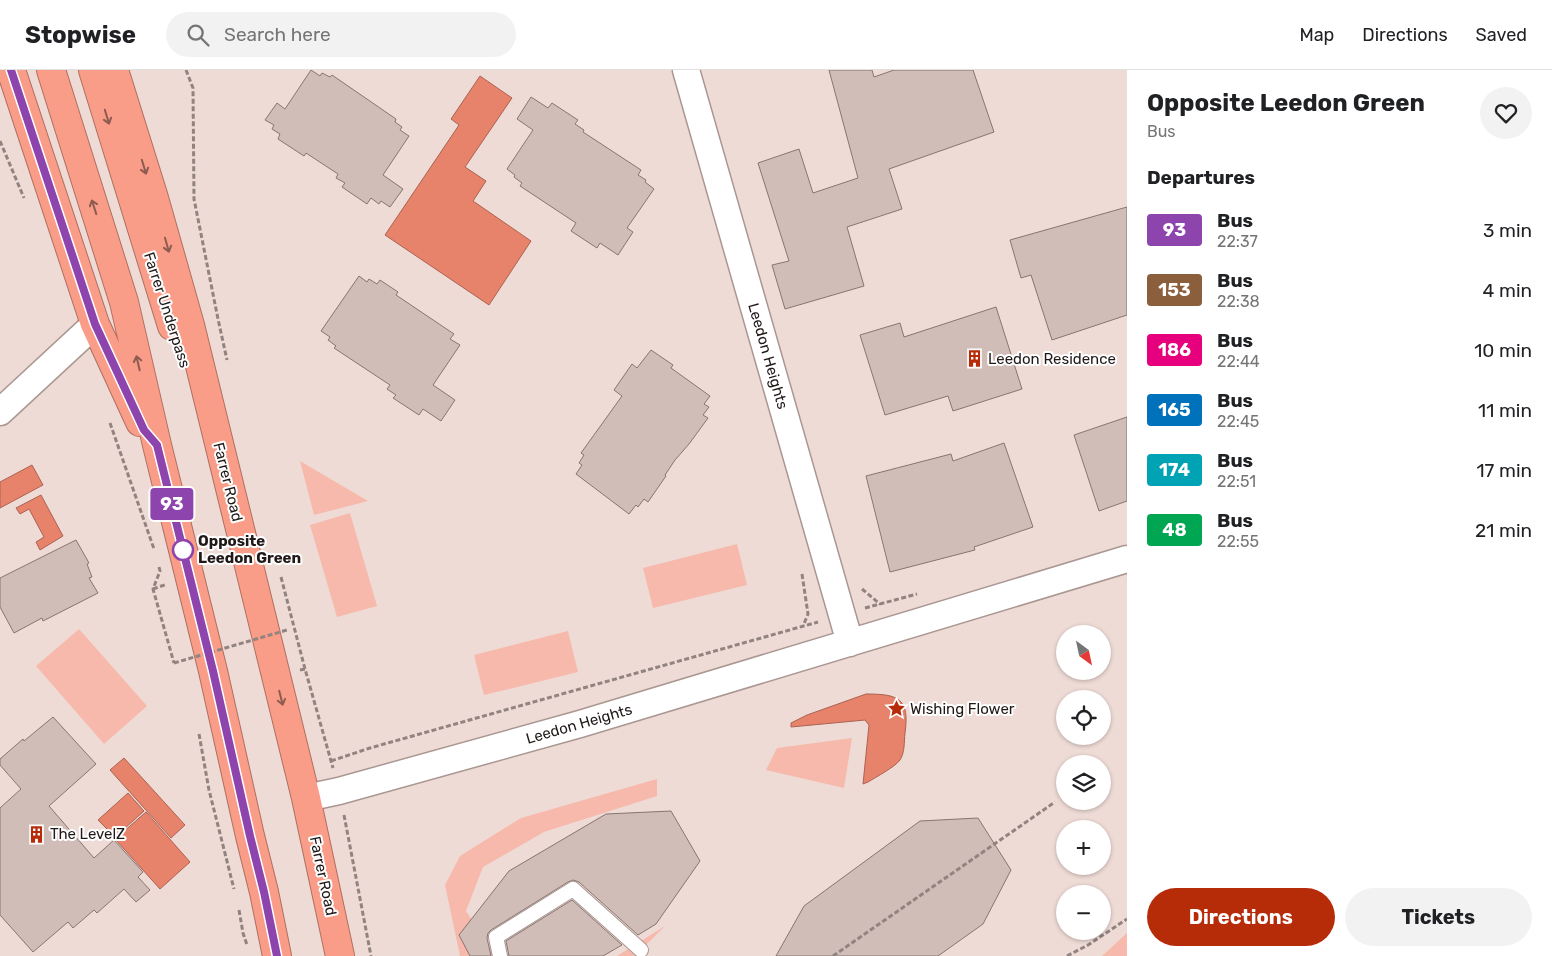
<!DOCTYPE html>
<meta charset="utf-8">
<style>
:root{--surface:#fff;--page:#f2f2f2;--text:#202124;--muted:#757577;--line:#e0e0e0;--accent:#b62b08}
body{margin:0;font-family:Rubik,sans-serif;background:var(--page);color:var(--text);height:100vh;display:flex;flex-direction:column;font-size:19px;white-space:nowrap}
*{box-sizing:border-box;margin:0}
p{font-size:16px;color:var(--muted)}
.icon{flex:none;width:28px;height:28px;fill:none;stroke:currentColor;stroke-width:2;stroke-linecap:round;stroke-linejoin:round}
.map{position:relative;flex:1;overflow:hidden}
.sheet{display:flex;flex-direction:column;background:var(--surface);width:425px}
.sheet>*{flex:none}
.badge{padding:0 10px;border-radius:4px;font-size:18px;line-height:32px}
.needle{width:32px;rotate:147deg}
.fabs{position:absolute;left:1056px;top:555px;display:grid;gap:10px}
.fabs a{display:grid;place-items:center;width:55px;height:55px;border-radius:50%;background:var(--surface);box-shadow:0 1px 4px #0004;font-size:25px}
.map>.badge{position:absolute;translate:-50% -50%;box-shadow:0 0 0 2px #fff}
h2{padding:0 20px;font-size:19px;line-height:45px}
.round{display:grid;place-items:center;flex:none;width:52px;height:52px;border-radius:26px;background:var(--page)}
.headline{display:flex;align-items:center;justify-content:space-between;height:85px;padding:0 20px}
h1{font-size:24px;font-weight:700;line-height:38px}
.primary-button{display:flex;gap:10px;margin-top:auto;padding:10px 20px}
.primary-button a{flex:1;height:58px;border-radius:30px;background:var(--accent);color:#fff;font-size:20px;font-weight:700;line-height:58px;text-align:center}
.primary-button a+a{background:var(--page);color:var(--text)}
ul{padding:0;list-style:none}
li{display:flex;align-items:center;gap:15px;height:60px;padding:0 20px}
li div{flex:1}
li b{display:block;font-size:19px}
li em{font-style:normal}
li .badge{min-width:55px;font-weight:700;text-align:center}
header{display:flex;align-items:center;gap:30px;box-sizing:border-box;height:70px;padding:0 25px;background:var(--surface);border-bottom:1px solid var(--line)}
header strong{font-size:24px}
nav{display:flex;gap:28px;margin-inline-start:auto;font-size:18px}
.search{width:350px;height:45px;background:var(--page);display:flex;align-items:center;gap:12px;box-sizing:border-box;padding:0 18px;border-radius:28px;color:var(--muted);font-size:19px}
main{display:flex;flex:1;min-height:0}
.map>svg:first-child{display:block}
.green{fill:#f6b9ab}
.water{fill:#e7826b;stroke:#ab6252}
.building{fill:#d0bdb8;stroke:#877571}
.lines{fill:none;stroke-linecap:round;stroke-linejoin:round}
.lane-casing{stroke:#aa9792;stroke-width:16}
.street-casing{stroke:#aa9792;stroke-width:29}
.highway-casing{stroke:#ae6f61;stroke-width:30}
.path{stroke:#918380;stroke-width:3;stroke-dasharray:5 2.5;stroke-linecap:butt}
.lane{stroke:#fff;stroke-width:14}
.street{stroke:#fff;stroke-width:26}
.highway{stroke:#fa9d88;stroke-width:28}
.path-bridge{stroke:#918380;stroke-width:3;stroke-dasharray:5 2.5;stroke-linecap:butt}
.oneway{stroke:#8d5b50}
.line-casing{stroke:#fff;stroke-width:11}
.line{stroke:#8e44ad;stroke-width:8}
.stop-dot{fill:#fff;stroke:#8e44ad;stroke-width:2.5}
.labels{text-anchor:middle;stroke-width:4;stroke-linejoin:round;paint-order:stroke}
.street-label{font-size:15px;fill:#201918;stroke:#fff}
.poi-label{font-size:15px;fill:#201918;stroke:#fff;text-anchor:start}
.stop-label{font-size:15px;font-weight:bold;fill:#201918;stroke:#fff;text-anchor:start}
</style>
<header>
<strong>Stopwise</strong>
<div class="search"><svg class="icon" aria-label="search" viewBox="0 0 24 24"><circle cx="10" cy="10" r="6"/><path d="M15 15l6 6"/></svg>Search here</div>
<nav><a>Map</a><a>Directions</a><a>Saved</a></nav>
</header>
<main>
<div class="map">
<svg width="1127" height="886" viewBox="0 0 1127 886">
<rect width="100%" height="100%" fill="#efdbd6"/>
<path class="green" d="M300,391l68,40 -54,14z
M350,443l27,93 -40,11 -27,-92z
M737,474l10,41 -94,23 -10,-40z
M79,559l68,77 -43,38 -68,-78z
M568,561l10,41 -94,23 -10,-40z
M852,668l-8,50 -78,-18 11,-22z
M657,709v17l-113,36 -61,35 -17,44 29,45h-35l-15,-71 15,-29 61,-38z
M665,856l-30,30h-18z
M1127,863v23h-25z"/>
<path class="water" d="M480,6l32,22 -47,69 21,14 -13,20 58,40 -42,64 -104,-70 74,-110 -8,-6z
M32,395l11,20 -43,23v-26z
M41,425l22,41 -23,14 -4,-8 8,-5 -15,-28 -9,5 -4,-6z
M866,624c32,0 44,4 39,39 -1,9 0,19 -5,27 -5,7 -24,17 -32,22l-5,2 6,-59 -4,-5 -74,7v-4l16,-8z
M124,688l61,67 -14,13 -61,-68z
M128,723l16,18 -29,26 -17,-17z
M146,742l44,50 -30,27 -45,-50z"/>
<path class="building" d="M311,0l9,6 2,-3 8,4 2,-2 64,44 -1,3 7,5 -2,3 9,6 -26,39 20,14 -13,18 -9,-6 -2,3 -8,-6 -4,6 -25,-17 3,-4 -9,-5 2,-4 -32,-21 -2,3 -26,-17 2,-5 -8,-5 2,-4 -9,-5 12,-17 8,6z
M829,0h43l2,7 20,-7h79l21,62 -105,37 13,40 -55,18 17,59 -79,23 -13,-44 17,-4 -31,-98 41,-14 14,44 45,-15z
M531,27l17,11 4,-5 26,17 -3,4 9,6 -1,2 58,38 -3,5 8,5 -1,2 9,7 -27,39 6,4 -15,23 -18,-12 -3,5 -26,-17 5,-8 -56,-37 2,-3 -8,-6 1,-2 -8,-6 26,-39 -16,-11z
M1127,137v108l-75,25 -21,-65 -10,3 -11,-38z
M359,206l8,6 2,-3 8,5 3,-4 18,12 -2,3 58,39 -4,5 10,6 -27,40 22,15 -14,21 -18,-12 -4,6 -26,-17 3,-3 -9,-6 3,-4 -56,-37 2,-2 -8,-6 2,-3 -9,-6z
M996,237l26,82 -69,22 -5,-15 -63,19 -25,-80 40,-12 4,14z
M651,280l22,15 -2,3 39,28 -6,8 5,3 -6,8 5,3 -19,26 -14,16 -10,15 1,1 -18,26 -4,-3 -6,8 -2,-2 -7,9 -53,-40 6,-9 -3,-2 5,-8 -3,-2 41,-57 -8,-6 18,-26 5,4z
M1127,347v84l-28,10 -25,-76z
M1004,373l29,84 -59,20 1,3 -85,22 -24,-96 85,-22 2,7z
M76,470l13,23 -2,1 5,13 -3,1 9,15 -55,28 -1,-3 -28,15 -14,-26v-29z
M53,647l43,47 -47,42 45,52 20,-18 29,32 -5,5 12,13 -14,12 -12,-13 -27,24 -3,-3 -21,18 -5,-6 -35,30 -33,-37v-107l21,-19 -21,-24v-6l23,-20 1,2z
M671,741l29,50 -44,63 -18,11 -59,-53 -6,-2 -5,2 -77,48 -3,3 -1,5 4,18h-21l-11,-21 50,-64 97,-57z
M978,748l33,52 -28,54 -45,32h-162l28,-50 116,-85z
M572,830l50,45 -19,11h-94l-3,-15z"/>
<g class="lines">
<defs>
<path id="lane" d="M500,886l-4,-19 77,-48 68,61"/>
<path id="street" d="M686,0l164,573
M0,342l95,-88
M306,728l33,-7 241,-67 547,-165"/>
<path id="highway" d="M11,0l84,254 45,98
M51,0l73,232 33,143 56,226 37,165 14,56 13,64
M93,0l79,256
M114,0l40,128 36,127 116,473 34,158"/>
</defs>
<use href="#lane" class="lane-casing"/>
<use href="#street" class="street-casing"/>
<use href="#highway" class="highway-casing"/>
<path class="path" d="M186,0l7,18 1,111 24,120 9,41
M0,71l24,57
M110,353l44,126
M159,497l1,4 -7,18 21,74
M802,504l6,40 -5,12
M281,507l24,92
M153,519l14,-5
M862,519l18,15
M865,538l52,-14
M300,600l5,-1 28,99
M199,664l10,56 25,99
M331,691l39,-13 448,-126
M344,745l27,141
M239,840l4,23 4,12
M833,886l222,-154
M1067,886l21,-11 39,-26"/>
<use href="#lane" class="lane"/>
<use href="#street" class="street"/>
<use href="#highway" class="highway"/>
<path class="path-bridge" d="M174,593l113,-33"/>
</g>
<defs><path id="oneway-shaft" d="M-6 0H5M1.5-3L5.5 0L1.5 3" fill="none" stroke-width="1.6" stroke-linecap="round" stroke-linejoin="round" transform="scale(1.25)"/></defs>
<g class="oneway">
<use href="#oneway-shaft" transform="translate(107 47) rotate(73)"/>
<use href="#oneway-shaft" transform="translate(144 97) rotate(73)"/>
<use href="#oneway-shaft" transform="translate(94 137) rotate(-108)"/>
<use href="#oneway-shaft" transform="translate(167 175) rotate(74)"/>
<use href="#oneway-shaft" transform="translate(138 293) rotate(-103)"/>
<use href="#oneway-shaft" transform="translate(281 628) rotate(76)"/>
</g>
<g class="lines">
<defs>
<path id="line" d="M11,0l84,254 49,106 13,15 56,226 37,165 14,56 13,64"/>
</defs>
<use href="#line" class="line-casing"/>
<use href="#line" class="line"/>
</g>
<defs>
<symbol id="building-bare" viewBox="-9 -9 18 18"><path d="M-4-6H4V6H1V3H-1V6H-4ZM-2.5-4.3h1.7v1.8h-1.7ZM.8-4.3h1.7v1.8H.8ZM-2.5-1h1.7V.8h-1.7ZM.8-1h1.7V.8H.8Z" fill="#b62b08" stroke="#fff" stroke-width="2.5" paint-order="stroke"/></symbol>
<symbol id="sight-bare" viewBox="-9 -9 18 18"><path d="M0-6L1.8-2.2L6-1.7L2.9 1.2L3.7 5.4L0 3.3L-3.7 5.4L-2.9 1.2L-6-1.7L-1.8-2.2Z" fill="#b62b08" stroke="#fff" stroke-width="2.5" paint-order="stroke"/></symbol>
</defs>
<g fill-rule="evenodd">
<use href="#building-bare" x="962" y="276" width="25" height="25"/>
<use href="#sight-bare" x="884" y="626" width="25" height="25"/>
<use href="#building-bare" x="24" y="752" width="25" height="25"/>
</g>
<circle class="stop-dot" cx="183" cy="480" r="10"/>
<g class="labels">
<g class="street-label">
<text transform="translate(167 240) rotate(72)" y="5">Farrer Underpass</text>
<text transform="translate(768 286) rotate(74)" y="5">Leedon Heights</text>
<text transform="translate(228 412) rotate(76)" y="5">Farrer Road</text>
<text transform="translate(579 654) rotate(-16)" y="5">Leedon Heights</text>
<text transform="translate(323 806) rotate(78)" y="5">Farrer Road</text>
</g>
<g class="poi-label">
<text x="988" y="294">Leedon Residence</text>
<text x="910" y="644">Wishing Flower</text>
<text x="50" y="769">The LevelZ</text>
</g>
<g class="stop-label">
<text x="198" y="476">Opposite<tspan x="198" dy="17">Leedon Green</tspan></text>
</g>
</g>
</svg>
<div class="fabs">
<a><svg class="needle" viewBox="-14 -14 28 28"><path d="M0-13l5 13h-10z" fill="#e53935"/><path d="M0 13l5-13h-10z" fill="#757577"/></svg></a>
<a><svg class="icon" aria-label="locate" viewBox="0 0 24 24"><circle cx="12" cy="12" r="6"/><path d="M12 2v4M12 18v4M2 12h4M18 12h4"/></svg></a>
<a><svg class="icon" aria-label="layers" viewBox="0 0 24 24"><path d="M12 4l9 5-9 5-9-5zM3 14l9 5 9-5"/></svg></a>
<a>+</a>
<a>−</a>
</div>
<b class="badge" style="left:172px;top:434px;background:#8e44ad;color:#fff">93</b>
</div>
<section class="sheet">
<div class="headline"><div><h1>Opposite Leedon Green</h1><p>Bus</p></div><a class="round"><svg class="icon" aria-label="heart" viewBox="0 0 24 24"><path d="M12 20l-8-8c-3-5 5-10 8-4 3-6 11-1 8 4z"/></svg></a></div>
<h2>Departures</h2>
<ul>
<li><span class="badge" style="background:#8e44ad;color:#fff">93</span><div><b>Bus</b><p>22:37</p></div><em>3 min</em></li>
<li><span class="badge" style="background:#8b5e3c;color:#fff">153</span><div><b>Bus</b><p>22:38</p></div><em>4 min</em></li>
<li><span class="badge" style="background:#e6007e;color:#fff">186</span><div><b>Bus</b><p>22:44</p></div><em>10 min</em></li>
<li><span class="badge" style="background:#0072bc;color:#fff">165</span><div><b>Bus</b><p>22:45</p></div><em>11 min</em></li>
<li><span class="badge" style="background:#00a3b4;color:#fff">174</span><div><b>Bus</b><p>22:51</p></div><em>17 min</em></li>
<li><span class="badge" style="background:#00a651;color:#fff">48</span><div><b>Bus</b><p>22:55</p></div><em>21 min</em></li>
</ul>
<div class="primary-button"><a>Directions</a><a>Tickets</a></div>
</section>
</main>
